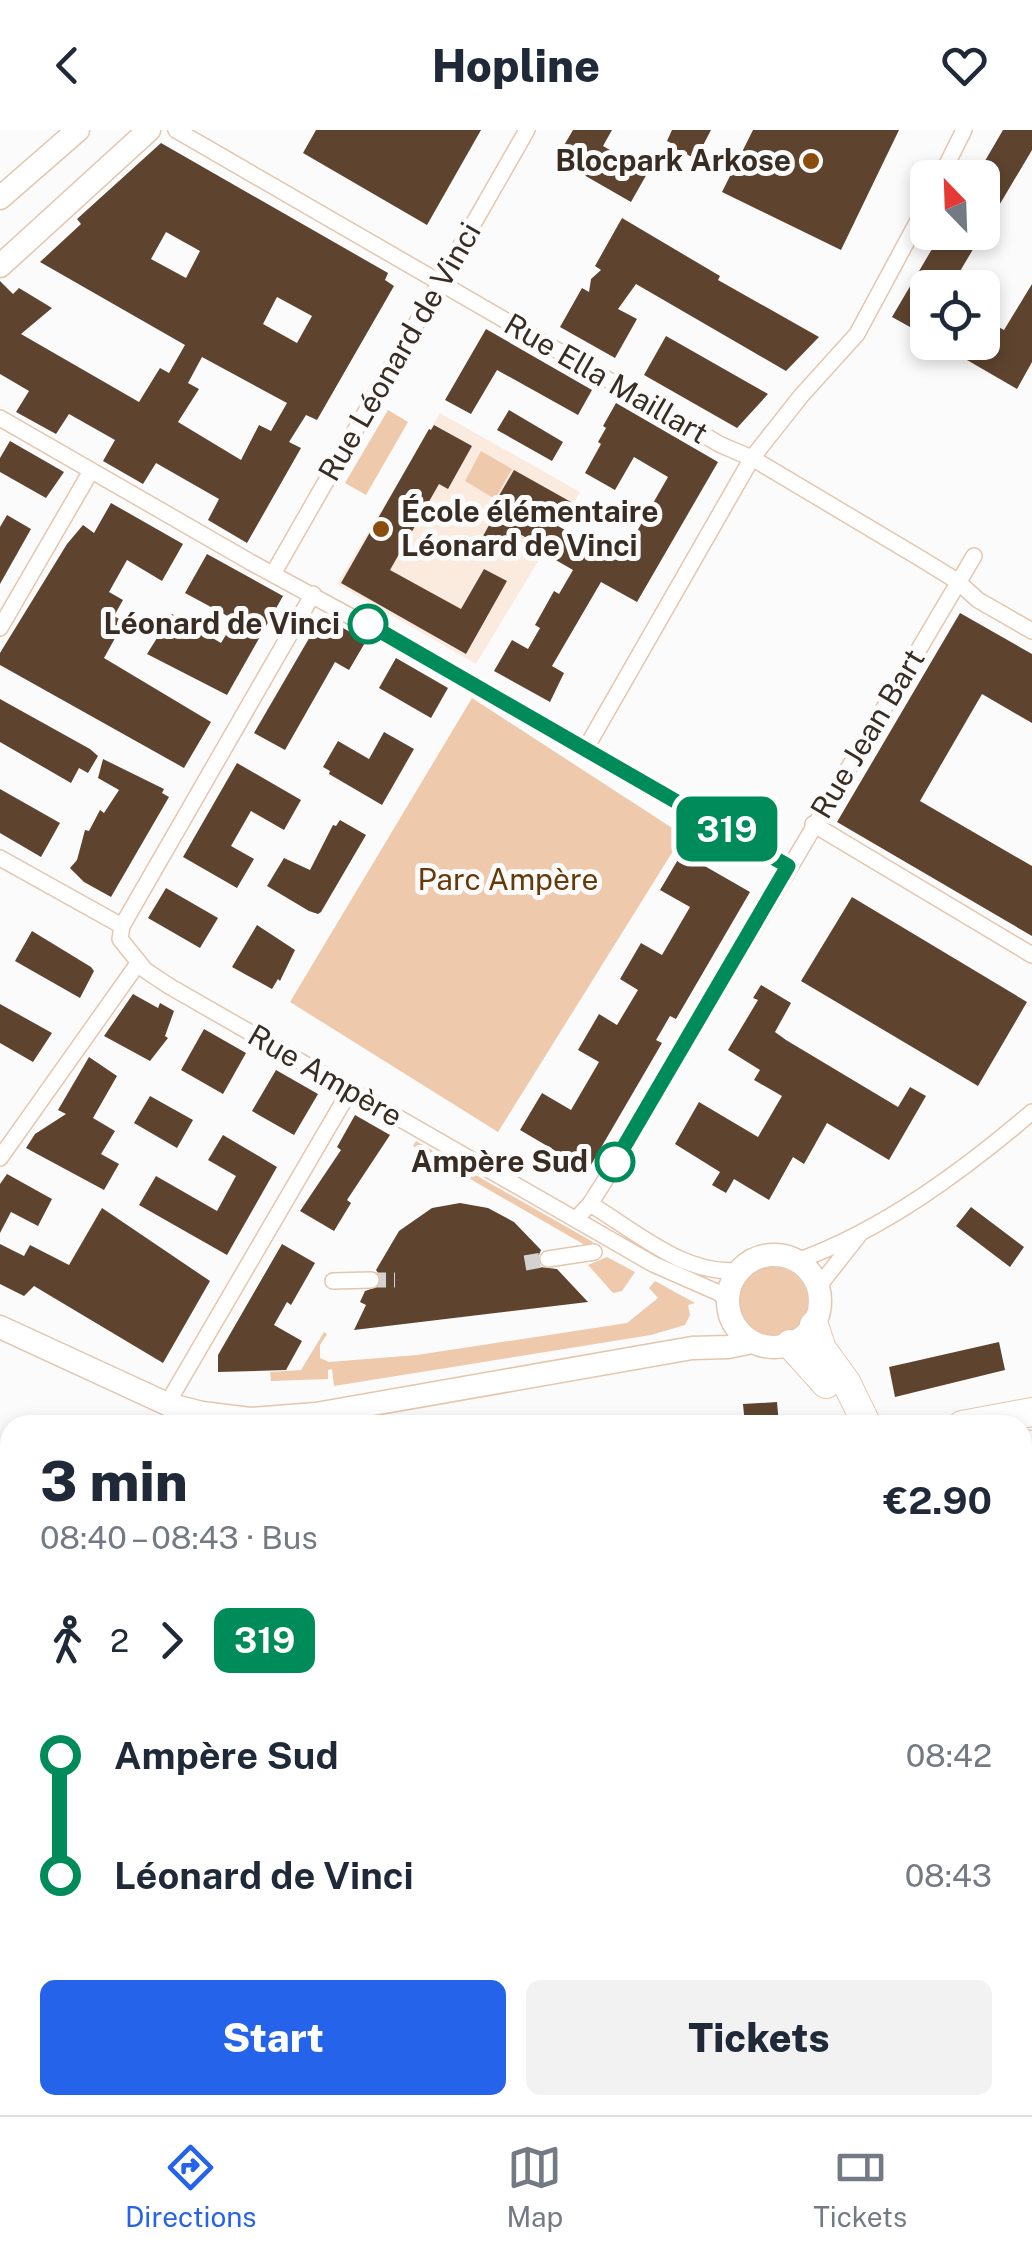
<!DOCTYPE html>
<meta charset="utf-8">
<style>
:root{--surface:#fff;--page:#f2f2f3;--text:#1f2937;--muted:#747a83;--line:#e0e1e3;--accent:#2563eb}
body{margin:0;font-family:"Public Sans",sans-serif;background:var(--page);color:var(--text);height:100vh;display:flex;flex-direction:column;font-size:38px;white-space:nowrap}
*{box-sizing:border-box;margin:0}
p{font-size:32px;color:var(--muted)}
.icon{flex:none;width:55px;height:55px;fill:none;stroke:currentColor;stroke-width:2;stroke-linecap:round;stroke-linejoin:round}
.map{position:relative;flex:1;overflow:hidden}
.sheet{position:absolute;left:0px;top:1285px;width:1032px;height:700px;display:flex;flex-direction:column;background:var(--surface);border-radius:30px 30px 0 0;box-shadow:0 5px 15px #0003}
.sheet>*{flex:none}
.badge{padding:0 20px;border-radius:15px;font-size:35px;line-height:65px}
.needle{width:65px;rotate:337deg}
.controls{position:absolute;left:910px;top:30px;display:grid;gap:20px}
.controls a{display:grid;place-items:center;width:90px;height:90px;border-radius:15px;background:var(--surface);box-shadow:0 5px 15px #0003;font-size:50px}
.map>.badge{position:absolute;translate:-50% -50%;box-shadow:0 0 0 5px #fff}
.legs{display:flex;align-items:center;gap:15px;height:110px;padding:0 40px;font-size:32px}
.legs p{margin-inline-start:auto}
.headline{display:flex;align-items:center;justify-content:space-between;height:170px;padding:0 40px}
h1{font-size:55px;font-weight:800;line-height:75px}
.action{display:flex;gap:20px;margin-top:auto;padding:20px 40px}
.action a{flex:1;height:115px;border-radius:15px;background:var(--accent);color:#fff;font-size:40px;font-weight:800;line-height:115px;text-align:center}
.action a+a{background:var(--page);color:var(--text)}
ul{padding:0 40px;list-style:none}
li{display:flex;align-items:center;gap:35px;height:120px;font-size:38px}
li i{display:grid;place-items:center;width:15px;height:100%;margin:0 12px;background:currentColor}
li i::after{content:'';width:25px;height:25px;margin:-12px;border:8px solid;border-radius:50%;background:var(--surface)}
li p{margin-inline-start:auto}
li:first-child i{background:linear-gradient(#0000 50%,currentColor 0)}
li:last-child i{background:linear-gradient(currentColor 50%,#0000 0)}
header{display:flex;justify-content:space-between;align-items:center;height:130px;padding:0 40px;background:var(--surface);font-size:45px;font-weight:800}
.menu{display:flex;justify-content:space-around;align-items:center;height:140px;border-top:2px solid var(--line);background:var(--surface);font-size:28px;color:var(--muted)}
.menu a{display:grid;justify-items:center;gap:5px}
.menu .selected{color:var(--accent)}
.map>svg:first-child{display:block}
.built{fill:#fbebdf}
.green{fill:#efc9ab}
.forest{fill:#dbaa82}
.building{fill:#5e442f;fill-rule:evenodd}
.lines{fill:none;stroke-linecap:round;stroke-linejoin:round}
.street-tunnel{stroke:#d4d2d0;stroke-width:15;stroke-dasharray:15 8;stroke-linecap:butt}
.street-casing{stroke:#e5c6ad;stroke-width:18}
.secondary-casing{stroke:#e5c6ad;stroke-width:25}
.primary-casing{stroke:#e5c6ad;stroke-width:28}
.highway-casing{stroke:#e5c6ad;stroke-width:30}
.street{stroke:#fff;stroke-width:15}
.secondary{stroke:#fff;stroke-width:22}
.primary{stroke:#fff;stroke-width:25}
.highway{stroke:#fff;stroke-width:28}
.primary-bridge-casing{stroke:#e5c6ad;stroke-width:28;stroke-linecap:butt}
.primary-bridge{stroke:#fff;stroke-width:25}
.line-1-casing{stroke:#fff;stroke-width:22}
.line-1{stroke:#008b5a;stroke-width:15}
.poi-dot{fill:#8a4d0d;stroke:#fbfbfb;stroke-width:4}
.stop-1-dot{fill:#fff;stroke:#008b5a;stroke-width:5}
.labels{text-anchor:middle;stroke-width:10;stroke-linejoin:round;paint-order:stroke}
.poi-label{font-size:30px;font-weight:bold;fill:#392d23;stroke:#fbfbfb;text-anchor:end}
.street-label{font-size:30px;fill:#392d23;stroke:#fbfbfb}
.stop-label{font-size:30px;font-weight:bold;fill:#392d23;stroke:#fbfbfb;text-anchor:end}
.park-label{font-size:30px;fill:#673909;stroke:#fbfbfb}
</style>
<header><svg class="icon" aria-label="back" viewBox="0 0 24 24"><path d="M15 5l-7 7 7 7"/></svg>Hopline<svg class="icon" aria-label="heart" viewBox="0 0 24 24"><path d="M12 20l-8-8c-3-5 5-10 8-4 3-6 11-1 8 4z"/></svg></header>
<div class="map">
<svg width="1032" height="1985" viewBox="0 0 1032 1985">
<rect width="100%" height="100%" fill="#fbfbfb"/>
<path class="built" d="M440,283l140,79 -104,172 -139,-80z"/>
<path class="green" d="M388,280l20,12 -42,73 -21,-12z
M481,321l31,18 -17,30 -30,-18z
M472,568l211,137 -185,297 -208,-130z
M416,1011l177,101 -3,6 -177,-102z
M607,1127l28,15 -13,19 -9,2 -25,-28z
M738 1172a35 35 0 1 1 70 0a35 35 0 1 1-70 0Z
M655,1151l40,22 -7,2 2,10 -5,10 -34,10 -317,51 -2,-17 -4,1v9l-57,2 -1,-9 31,-2 23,-38 3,2 -7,11v13l9,4 88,-7 210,-32 31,-25 -9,-10z
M1023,1548l9,1 -2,238h-8z
M809,1975h184l-1,10h-129z"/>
<path class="forest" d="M1032,1325v159l-9,-2 -1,-156z"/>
<path class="building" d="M316,0h165l-54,95 -124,-72z
M573,0h39l-9,16 45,26 -17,30 -75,-43z
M672,0h39l-15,29 -22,-11 1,-3 -8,-4z
M753,0h146l-58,120 -119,-58z
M1003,0h29v20l-82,138h-22v49l-36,-20 50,-85h40v-54h-7z
M161,13l227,130 -3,7 9,6 -77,134 -11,-5 -17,27 12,6 -54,95 -39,-23 11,-21 -63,-36 -13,21 -40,-23 12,-21 -46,-26 -13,20 -40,-22 13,-21 -29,-17v-93l13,13 6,-6 33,20 -31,26 118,68 21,-34 9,5 16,-28 -145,-83 41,-38 -4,-5zM166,102l34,19 -14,27 -35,-19zM277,167l35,19 -15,27 -34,-19zM202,227l85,46 -16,28 -12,-6 -18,35 -63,-38 21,-33 -11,-6z
M622,88l98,58 -2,4 101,57 -33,34 -150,-87 -18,25 19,10 -22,39 -55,-31 22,-39 7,4 2,-13 10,-9 -6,-4z
M1032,154v78l-15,27 -81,-47h46v-24l22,12z
M486,199l106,61 -14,25 -81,-45 -26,44 -26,-14z
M666,206l102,58 -31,34 -93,-53z
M616,273l102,59 -81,140 -36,-20 -49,84 12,7 -14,29 -56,-31 18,-31 16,9 12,-21 -5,-3 19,-34 5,3 14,-24 -19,-11 2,-4 -38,-22 -10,17 -25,-14 15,-27 -5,-3 21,-36 57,32 -13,24 62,35 48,-84 -34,-20 -19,33 -30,-17 16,-29 -3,-2 8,-14 -3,-2z
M509,280l54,32 -11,19 -55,-31z
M434,295l38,21 -24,43 -9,-5 -49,86 71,39 23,-40 23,12 -41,73 -125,-71 88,-154 2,1z
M10,311l54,31 -18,26 -46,-26v-14z
M111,373l72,41 -21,37 -35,-21 -18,32 14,8 -9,16 10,6 -20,36 107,64 -27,46 -184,-103v-12l67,-109 16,-19 11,8z
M7,385l24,14 -31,55v-57z
M207,424l76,42 -56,99 -80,-41 25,-40 49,29 14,-23 -50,-27z
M960,483l72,41v69l-50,-29 -62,107 112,65v70l-195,-114z
M322,486l44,25 -17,29 -14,-8 -50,88 -31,-17z
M396,528l52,30 -17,30 -52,-30z
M0,569l90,50 8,7 -10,17 -9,-5 -8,15 -71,-41z
M384,602l30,17 -32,56 -53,-31 1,-3 -7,-4 15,-26 31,18z
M103,629l61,30 -2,4 7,4 -58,100 -27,-15 -14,-14 7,-8 8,-30 4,1 11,-21 4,3 15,-23 -21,-12z
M237,633l64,37 -17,30 -33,-19 -20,35 23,13 -17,29 -54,-31z
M0,659l60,34 -19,34 -41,-24z
M340,690l26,15 -45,77 -3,2 -9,-3 -42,-25 17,-28 26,12 23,-45 3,1z
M682,723l68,39 -74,127 -6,-3 -14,24 6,3 -74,127 -68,-40 22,-37 29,17 28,-48 -21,-12 21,-36 18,11 21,-35 -18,-11 21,-36 21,12 28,-48 -30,-17z
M166,758l52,30 -18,30 -52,-30z
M852,767l175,105 -49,84 -177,-105z
M257,795l38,25 -15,31 -2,-2 -6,10 -40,-22z
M32,801l59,36 3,4 -14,27 -65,-37z
M761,855l30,18 -16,29 11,8 112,67 12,-20 16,9 -37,64 -62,-37 -23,41 -11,-7 -24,43 -35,-21 -8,14 -14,-8 8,-13 -45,-28 24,-42 59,35 24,-41 -28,-16 6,-10 -32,-20 30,-50 -5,-2z
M133,864l25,14 2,-5 14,8 -9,25 3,2 -18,23 -46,-25z
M0,874l52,29 -19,29 -33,-19z
M204,899l42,24 -23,41 -42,-24z
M89,927l28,19 -24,42 22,13 -14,23 18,10 -15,26 -78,-42 9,-14 31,-20 -8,-4z
M276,940l42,24 -24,41 -42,-24z
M150,966l43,24 -16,28 -43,-25z
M355,985l35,20 -43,65 4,3 -17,28 -34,-20 41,-61 -4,-3z
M223,1005l54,32 -50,88 -88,-50 17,-29 61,35 19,-35 -28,-16z
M7,1044l45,25 -14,27 -27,-14 -11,21v-49z
M460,1073l28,5 26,14 27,28 -4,10 3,7 17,2 31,33 -234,28 12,-25 -6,-3 5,-11 15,-5 2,-7 -6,-9 23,-39 33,-23z
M971,1077l53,40 -14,20 -54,-41z
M102,1078l108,73 -47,82 -129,-77 -10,10 -24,-12v-40l24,12 6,-11 39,20z
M282,1114l33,19 -24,42 -4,-3 -13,23 28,16 -16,29 -68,2v-17z
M999,1212l6,28 -110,27 -6,-30z
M777,1272l2,23h-34l-2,-21z"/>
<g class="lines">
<path class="street-tunnel" d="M525,1133l23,-4
M371,1150h24"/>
<defs>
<path id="street" d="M176,0l545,315 31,13 171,102 34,21 21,19 54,31
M940,48l24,-48
M0,288l252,145 210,114 327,188
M273,444l254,-444
M313,464l-191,332 -2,13 25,31 24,16 484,278 66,29 8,8
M0,498l91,-157
M586,618l166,-290 49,-62 56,-62 71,-132
M813,694l219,131
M0,728l122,68
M0,1028l139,-196
M590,1074c44,26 96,73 149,66
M576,1089l14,-15 14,-22 370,-626
M548,1129l46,-7
M797,1131c86,-31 166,-90 235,-149
M333,1151l38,-1
M818,1157l41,-52
M167,1274l182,-312
M0,1869l10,1
M67,1975l2,10
M237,1985l1,-10"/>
<path id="secondary" d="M0,68l78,-68
M0,136l149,-136
M728 1171a46 46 0 1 1 92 0a46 46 0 1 1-92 0Z
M0,1197l167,77 35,9 48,6 66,-5 376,-66 36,-1 24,-5"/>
<path id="primary" d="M1009,1985l1,-10"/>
<path id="highway" d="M814,1195l8,24 24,33 21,43
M790,1214l36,40
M962,1295l70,-13
M1022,1314l10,1
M1022,1494l10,2
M1022,1533h10
M0,1726l10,1
M0,1755l10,1
M0,1779l10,1
M1022,1803l10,-2
M0,1808l10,1
M1022,1840h10"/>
</defs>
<use href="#street" class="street-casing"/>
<use href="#secondary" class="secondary-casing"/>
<use href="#primary" class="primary-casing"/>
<use href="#highway" class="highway-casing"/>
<use href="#street" class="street"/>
<use href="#secondary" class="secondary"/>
<use href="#primary" class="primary"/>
<use href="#highway" class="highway"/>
<defs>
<path id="primary-bridge" d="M1022,1916l10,-44"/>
</defs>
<use href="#primary-bridge" class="primary-bridge-casing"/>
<use href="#primary-bridge" class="primary-bridge"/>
</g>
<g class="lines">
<defs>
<path id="line-1" d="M368,494l420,242 -173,296"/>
</defs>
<use href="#line-1" class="line-1-casing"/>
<use href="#line-1" class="line-1"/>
</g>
<g class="poi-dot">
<circle cx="811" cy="31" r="10"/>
<circle cx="381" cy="399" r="10"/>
</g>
<g class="stop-1-dot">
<circle cx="368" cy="494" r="18"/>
<circle cx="615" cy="1032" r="18"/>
</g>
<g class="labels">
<g class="poi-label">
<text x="791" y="41">Blocpark Arkose</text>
<text x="401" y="392" text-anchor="start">École élémentaire<tspan x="401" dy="34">Léonard de Vinci</tspan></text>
</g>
<g class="street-label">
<text transform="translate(400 222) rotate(-60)" y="10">Rue Léonard de Vinci</text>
<text transform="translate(606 249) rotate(30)" y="10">Rue Ella Maillart</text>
<text transform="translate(868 604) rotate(-59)" y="10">Rue Jean Bart</text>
<text transform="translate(325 946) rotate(30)" y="10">Rue Ampère</text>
</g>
<g class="stop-label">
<text x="340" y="504">Léonard de Vinci</text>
<text x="588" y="1042">Ampère Sud</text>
</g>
<g class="park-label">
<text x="508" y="760">Parc Ampère</text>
</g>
</g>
</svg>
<div class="controls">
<a><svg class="needle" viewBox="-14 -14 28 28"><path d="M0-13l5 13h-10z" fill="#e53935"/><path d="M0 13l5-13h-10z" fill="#747a83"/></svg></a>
<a><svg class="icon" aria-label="locate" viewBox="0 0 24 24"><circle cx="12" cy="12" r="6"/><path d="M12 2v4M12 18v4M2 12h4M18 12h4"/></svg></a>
</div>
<b class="badge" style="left:727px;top:699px;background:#008b5a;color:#fff">319</b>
<section class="sheet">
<div class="headline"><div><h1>3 min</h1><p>08:40 – 08:43 · Bus</p></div><b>€2.90</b></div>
<div class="legs"><svg class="icon" aria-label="walk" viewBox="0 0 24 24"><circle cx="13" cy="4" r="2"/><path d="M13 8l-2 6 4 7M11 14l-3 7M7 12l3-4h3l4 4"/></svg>2<svg class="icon" aria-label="forward" viewBox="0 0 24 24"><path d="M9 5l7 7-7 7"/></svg><b class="badge" style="background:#008b5a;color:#fff">319</b></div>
<ul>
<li><i style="color:#008b5a"></i><b>Ampère Sud</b><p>08:42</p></li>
<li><i style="color:#008b5a"></i><b>Léonard de Vinci</b><p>08:43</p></li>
</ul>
<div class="action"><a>Start</a><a>Tickets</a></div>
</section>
</div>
<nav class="menu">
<a class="selected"><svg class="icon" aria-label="directions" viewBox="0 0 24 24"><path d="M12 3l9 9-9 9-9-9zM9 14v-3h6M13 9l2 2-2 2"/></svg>Directions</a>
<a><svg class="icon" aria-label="map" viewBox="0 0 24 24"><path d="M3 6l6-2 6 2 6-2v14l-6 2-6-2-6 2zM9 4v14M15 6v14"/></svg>Map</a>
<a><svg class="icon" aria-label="tickets" viewBox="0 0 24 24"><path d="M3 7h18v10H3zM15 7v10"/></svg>Tickets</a>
</nav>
